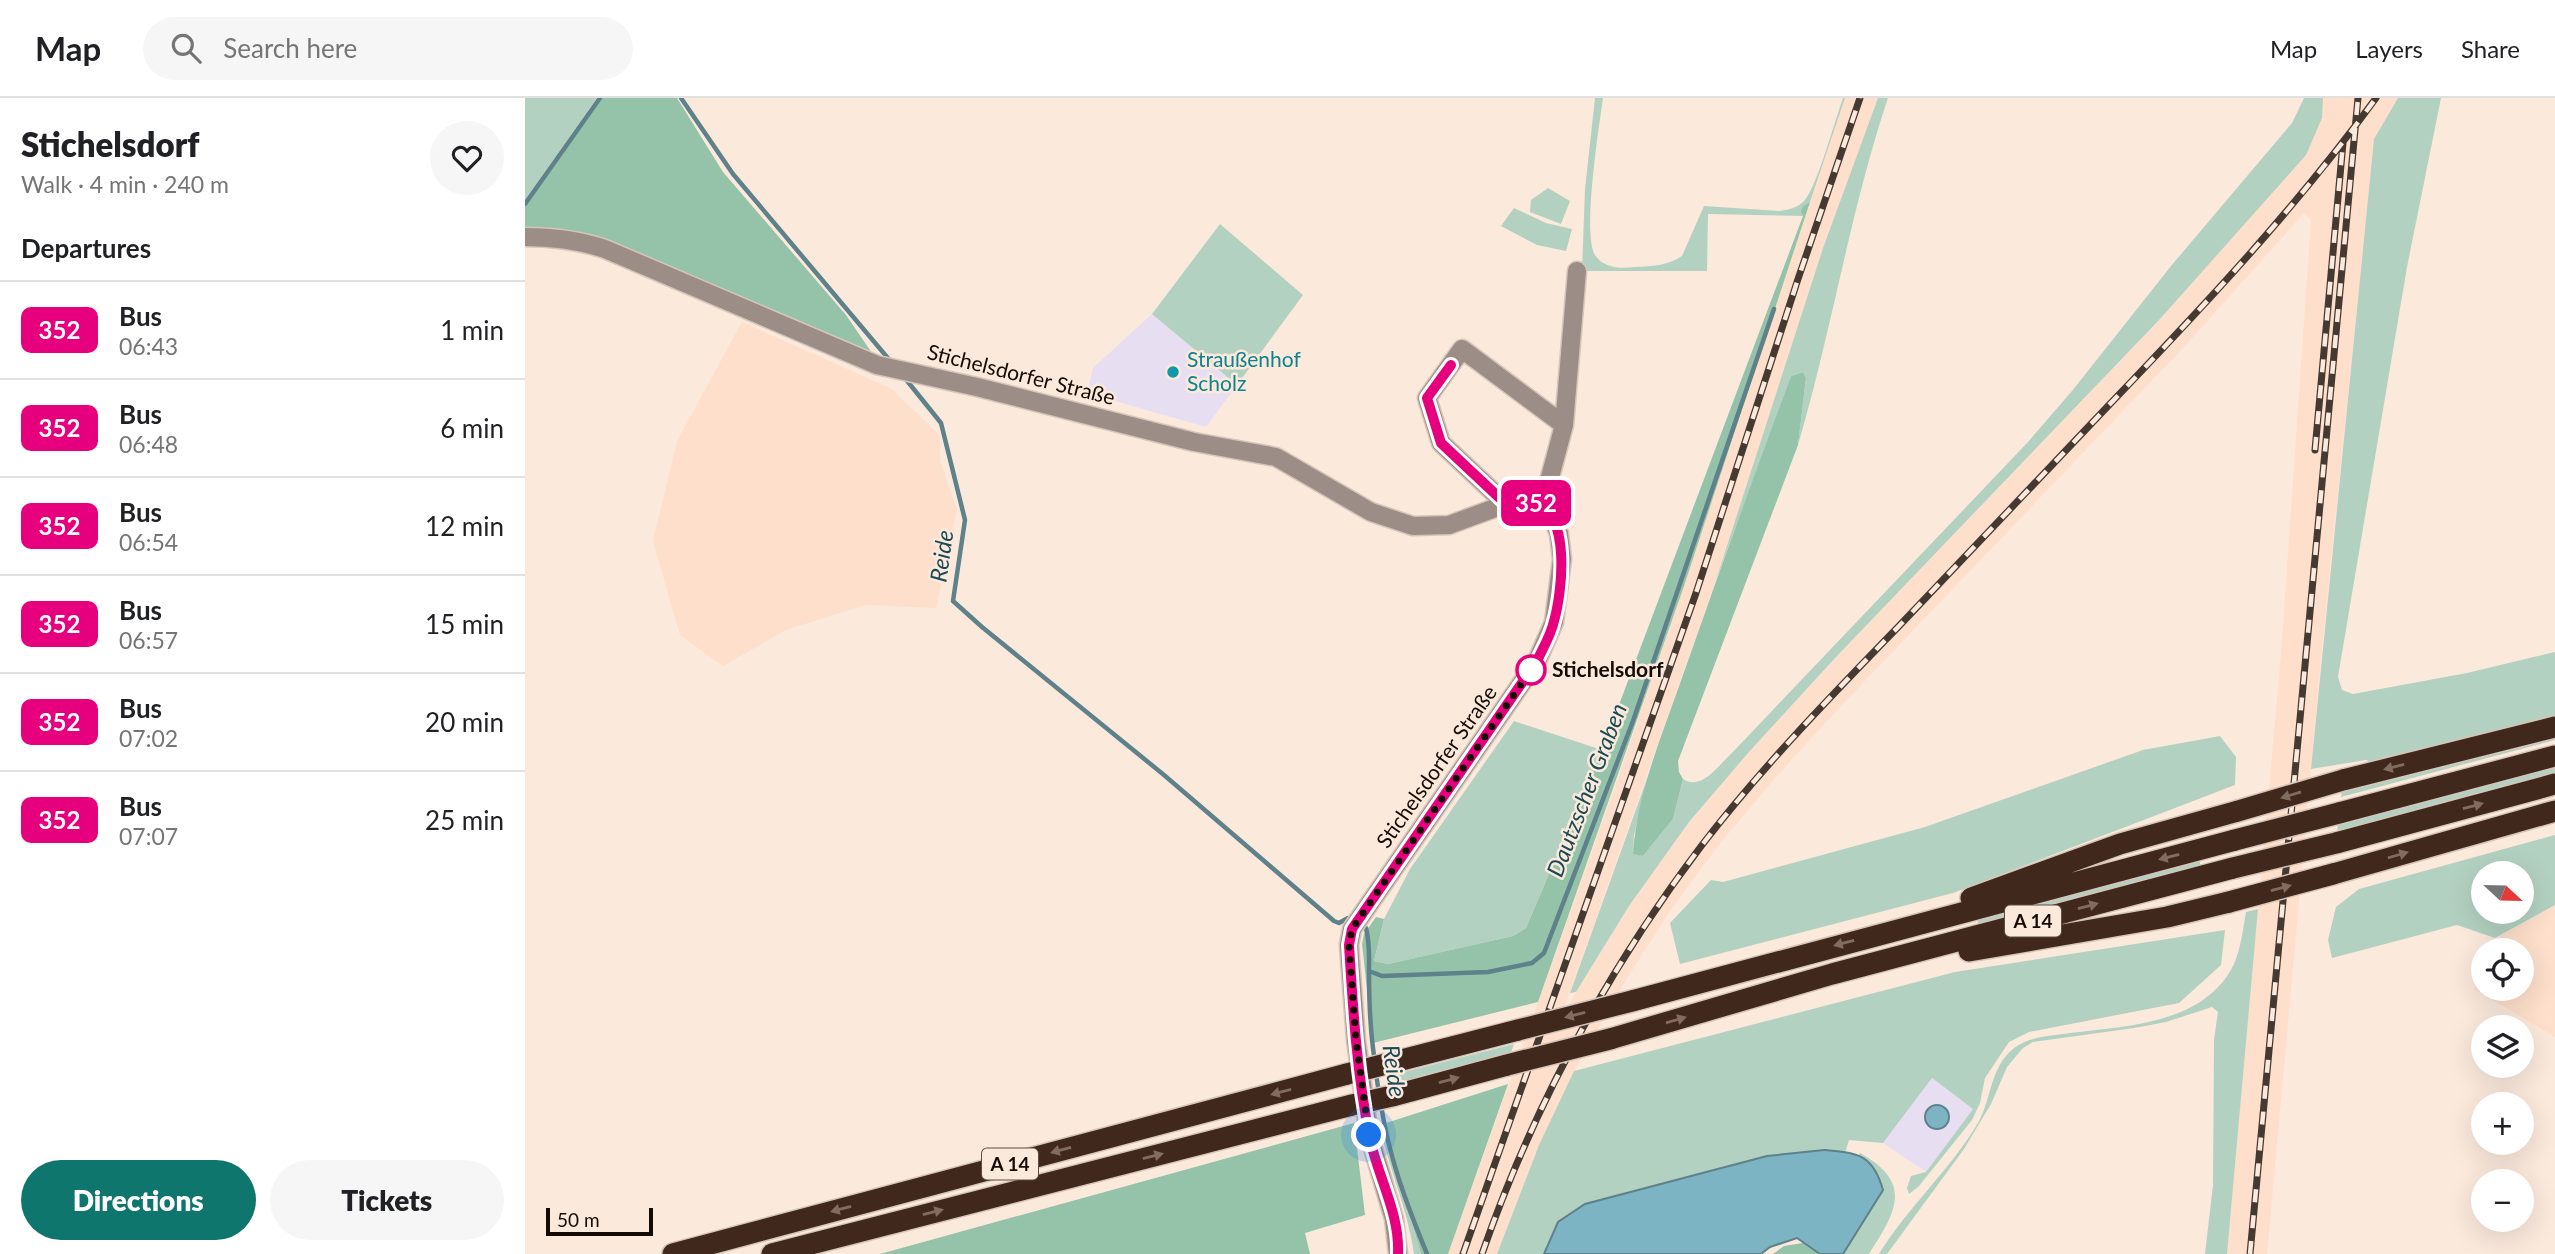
<!DOCTYPE html>
<meta charset="utf-8">
<style>
:root{--surface:#fff;--page:#f6f6f6;--text:#202124;--muted:#757577;--line:#e0e0e0;--accent:#0f766e}
body{margin:0;font-family:Lato,sans-serif;background:var(--page);color:var(--text);height:100vh;display:flex;flex-direction:column;font-size:26px;white-space:nowrap}
*{box-sizing:border-box;margin:0}
p{font-size:23px;color:var(--muted)}
.icon{flex:none;width:38px;height:38px;fill:none;stroke:currentColor;stroke-width:2;stroke-linecap:round;stroke-linejoin:round}
.map{position:relative;flex:1;overflow:hidden}
.sheet{display:flex;flex-direction:column;background:var(--surface);width:525px}
.sheet>*{flex:none}
.badge{padding:0 14px;border-radius:10px;font-size:24px;line-height:46px}
.needle{width:46px;rotate:112deg}
.controls{position:absolute;left:1946px;top:763px;display:grid;gap:14px}
.controls a{display:grid;place-items:center;width:63px;height:63px;border-radius:50%;background:var(--surface);box-shadow:0 7px 28px #0002;font-size:35px}
.scale{position:absolute;left:21px;bottom:18px;width:107px;box-sizing:border-box;padding-left:7px;border:4px solid #150b05;border-top:0;font-size:19px;line-height:24px;white-space:nowrap;color:#150b05;-webkit-text-stroke:5px #fbe9dc;paint-order:stroke}
.you{position:absolute;width:35px;height:35px;margin:-18px;border:5px solid #fff;border-radius:50%;background:#1a73e8;box-shadow:0 0 0 10px #1a73e833}
.map>.badge{position:absolute;translate:-50% -50%;box-shadow:0 0 0 4px #fff}
h2{padding:0 21px;font-size:26px;line-height:63px}
.round{display:grid;place-items:center;flex:none;width:74px;height:74px;border-radius:37px;background:var(--page)}
.headline{display:flex;align-items:center;justify-content:space-between;height:119px;padding:0 21px}
h1{font-size:33px;font-weight:800;line-height:52px}
.button{display:flex;gap:14px;margin-top:auto;padding:14px 21px}
.button a{flex:1;height:80px;border-radius:42px;background:var(--accent);color:#fff;font-size:28px;font-weight:800;line-height:80px;text-align:center}
.button a+a{background:var(--page);color:var(--text)}
ul{padding:0;list-style:none}
li{display:flex;align-items:center;gap:21px;height:98px;padding:0 21px;border-top:2px solid var(--line)}
li div{flex:1}
li b{display:block;font-size:26px}
li em{font-style:normal}
li .badge{min-width:77px;font-weight:700;text-align:center}
header{display:flex;align-items:center;gap:42px;box-sizing:border-box;height:98px;padding:0 35px;background:var(--surface);border-bottom:2px solid var(--line)}
header strong{font-size:33px}
nav{display:flex;gap:38px;margin-inline-start:auto;font-size:24px}
.search{width:490px;height:63px;background:var(--page);display:flex;align-items:center;gap:18px;box-sizing:border-box;padding:0 24px;border-radius:38px;color:var(--muted);font-size:26px}
main{display:flex;flex:1;min-height:0}
.map>svg:first-child{display:block}
.commercial{fill:#e8def2}
.built{fill:#fddfcb}
.green{fill:#b3d1c1;fill-rule:evenodd}
.forest{fill:#94c3aa}
.water{fill:#7db4c3;stroke:#5e818a;stroke-width:2}
.lines{fill:none;stroke-linecap:round;stroke-linejoin:round}
.stream{stroke:#5e818a;stroke-width:4.5}
.minor-casing{stroke:#d6c5ba;stroke-width:21}
.tertiary-casing{stroke:#d6c5ba;stroke-width:21}
.motorway-casing{stroke:#d6c5ba;stroke-width:24}
.minor{stroke:#9c8e87;stroke-width:18}
.tertiary{stroke:#9c8e87;stroke-width:18}
.motorway{stroke:#41281c;stroke-width:21}
.rail-casing{stroke:#453a32;stroke-width:7}
.rail{stroke:#fbe9dc;stroke-width:4.5;stroke-dasharray:13;stroke-linecap:butt}
.motorway-bridge-casing{stroke:#d6c5ba;stroke-width:24;stroke-linecap:butt}
.motorway-bridge{stroke:#41281c;stroke-width:21}
.oneway{fill:#826c5f}
.line-casing{stroke:#fff;stroke-width:16}
.line{stroke:#e6007e;stroke-width:10}
.walk{stroke:#150b05;stroke-width:7;stroke-dasharray:0 12.6}
.culture-dot{fill:#0f9aa8;stroke:#fbe9dc;stroke-width:2.5}
.stop-dot{fill:#fff;stroke:#e6007e;stroke-width:3.5}
.labels{text-anchor:middle;stroke-width:5;stroke-linejoin:round;paint-order:stroke}
.shield{fill:#fbe9dc;stroke:#5a4e46;stroke-width:2}
.shield-label{font-size:19px;font-weight:bold;fill:#150b05}
.culture-label{font-size:21px;fill:#0d838f;stroke:#fbe9dc;text-anchor:start}
.street-label{font-size:21px;fill:#150b05;stroke:#fbe9dc}
.stop-label{font-size:21px;font-weight:bold;fill:#150b05;stroke:#fbe9dc;text-anchor:start}
.water-label{font-size:23px;font-style:italic;fill:#194a55;stroke:#fbe9dc}
</style>
<header>
<strong>Map</strong>
<div class="search"><svg class="icon" aria-label="search" viewBox="0 0 24 24"><circle cx="10" cy="10" r="6"/><path d="M15 15l6 6"/></svg>Search here</div>
<nav><a>Map</a><a>Layers</a><a>Share</a></nav>
</header>
<main>
<section class="sheet">
<div class="headline"><div><h1>Stichelsdorf</h1><p>Walk · 4 min · 240 m</p></div><a class="round"><svg class="icon" aria-label="heart" viewBox="0 0 24 24"><path d="M12 20l-8-8c-3-5 5-10 8-4 3-6 11-1 8 4z"/></svg></a></div>
<h2>Departures</h2>
<ul>
<li><span class="badge" style="background:#e6007e;color:#fff">352</span><div><b>Bus</b><p>06:43</p></div><em>1 min</em></li>
<li><span class="badge" style="background:#e6007e;color:#fff">352</span><div><b>Bus</b><p>06:48</p></div><em>6 min</em></li>
<li><span class="badge" style="background:#e6007e;color:#fff">352</span><div><b>Bus</b><p>06:54</p></div><em>12 min</em></li>
<li><span class="badge" style="background:#e6007e;color:#fff">352</span><div><b>Bus</b><p>06:57</p></div><em>15 min</em></li>
<li><span class="badge" style="background:#e6007e;color:#fff">352</span><div><b>Bus</b><p>07:02</p></div><em>20 min</em></li>
<li><span class="badge" style="background:#e6007e;color:#fff">352</span><div><b>Bus</b><p>07:07</p></div><em>25 min</em></li>
</ul>
<div class="button"><a>Directions</a><a>Tickets</a></div>
</section>
<div class="map">
<svg width="2030" height="1156" viewBox="0 0 2030 1156">
<rect width="100%" height="100%" fill="#fbe9dc"/>
<path class="commercial" d="M627,216l85,71 -31,42 -119,-34 6,-25z
M1407,980l41,31 -47,63 -43,-29z"/>
<path class="built" d="M1320,0h33l-55,150 -108,335 -154,434 68,-111 60,-84 59,-69 88,-96 324,-338 162,-201 1,-20h75l-24,41 -53,520 -54,595h-40l54,-599 30,-435 -7,-7 -119,133 -345,361 -65,71 -58,69 -47,64 -43,67 -53,93 -35,74 -42,109h-49l176,-492z
M217,224l150,67 48,47v25l17,49 -21,98 -71,-3 -79,25 -63,36 -43,-31 -27,-94 24,-100z
M2030,807v132l-81,-48 9,-21v21h39v-39h-32l5,-11z"/>
<path class="green" d="M0,0h72l-72,102z
M1070,0h8c-4,29 -21,136 -8,157 8,13 26,14 40,12 16,-1 33,-1 47,-11l22,-50 75,5c9,-1 18,-3 25,-10 13,-14 31,-81 39,-103h2l-35,104 -7,4v10l-95,-2 -1,57h-125l3,-82z
M1353,0h10c-38,113 -56,232 -90,347l8,-67 -3,-6 -12,4 -76,207 108,-335z
M1779,0h19l-1,20 -16,37 -146,164 -324,338 -88,96 -59,69 -60,84 -53,86 -6,1 78,-217 -14,59 -1,18 10,3 30,-37 10,-40c18,12 34,-12 47,-24l298,-313 44,-51 99,-125 121,-143z
M1873,0h43l-34,169 -69,410 4,13 11,4 114,-21 88,-21v65l-177,48 -12,-5 -55,9 63,-630z
M1023,90l22,13 -9,23 -31,-12 1,-12z
M989,110l32,15 26,6 -6,22 -29,-6 -36,-19z
M695,126l83,71 -66,90 -85,-71z
M989,623l88,29 -76,178 -13,8 -125,28 -14,-3 10,-42 26,-50z
M2030,635v7l-214,57 1,-6z
M1695,638l16,21 -1,28 -282,108 -273,71 -10,-41 41,-43 12,2 202,-55 218,-77z
M2030,667v11l-218,58 1,-11z
M2030,737v70l-60,33 -38,-13 -125,33 -4,-18 8,-33 23,-18zM1958,775h39v39h-39z
M1675,761v11l-220,58 -3,-10z
M1733,811l-31,345h-22l8,-69 1,-145 4,-28 -6,-5 -46,15 -32,6 -101,14 -10,6 -16,19 -16,37 -27,45 -77,105h-8c29,-47 71,-84 99,-131 14,-25 12,-56 36,-75 16,-12 38,-12 56,-15 57,-7 135,-9 164,-69 7,-16 9,-35 12,-52z
M1700,832l-4,35 -42,38 -150,29 -20,10 -24,36 -5,25 -8,17 -53,66 -10,8 -2,-6 4,-12 15,-4 47,-63 -41,-31 -49,65 -34,-3 -5,16 -297,98h-50l42,-109 35,-74 381,-99z
M989,946l-4,11 -120,31 -2,-10z
M861,1025l3,19 32,112h-7c-6,-44 -25,-86 -35,-129z
M1335,1055c54,30 36,59 9,101h-32l19,-96z"/>
<path class="forest" d="M77,0h75l46,74 123,143 26,38 -30,-8 -201,-86 -116,-26v-26z
M1285,104l-126,384 -146,416 -165,41 -11,-99 2,-10 12,-17 8,2 -10,42 14,3 125,-28 13,-8 76,-178 201,-534 -2,-5 2,-5z
M1278,274l3,6 -8,67 -120,316 1,11 4,7 -10,40 -30,37 -10,-2c4,-62 30,-121 50,-179 35,-100 71,-200 108,-299z
M983,986l-60,170h-27l-32,-112 -3,-19z
M829,1025l11,92 -60,18 5,21h-430z
M1284,1144l18,12h-54l11,-8z"/>
<path class="water" d="M1400 1019a12 12 0 1 1 24 0a12 12 0 1 1-24 0Z
M1299,1052c34,3 49,4 59,40l-40,64h-23l-23,-16 -27,9 -9,7h-217l14,-32 27,-18 182,-48z"/>
<g class="lines">
<path class="stream" d="M156,0l52,76 159,189
M0,106l75,-106
M379,279l37,46 24,97 -12,81 29,26 182,148 170,146 5,2 9,-5
M841,830c4,16 3,28 3,44 0,30 1,60 6,90
M844,873l13,5 106,-4 44,-9 12,-10 89,-232 141,-412
M851,976l3,19
M856,1007c8,53 26,100 46,149"/>
<defs>
<path id="minor" d="M981,406l-65,-61 -14,-45 35,-49 102,76
M1017,409l22,-82 13,-154"/>
<path id="tertiary" d="M0,139c28,0 53,3 80,12l272,116 100,22 217,55 82,15 95,55 42,14 36,-1 57,-21 29,-1 13,8 5,7 6,16 3,25 -8,63 -17,39 -185,268 -3,16 7,95 13,95 25,84 4,35"/>
<path id="motorway" d="M1818,682l212,-53
M1814,715l216,-57
M1811,745l219,-59
M1808,776l222,-63
M1446,800l149,-54 118,-33
M1444,853l198,-34 62,-15
M1107,903l603,-161
M1085,941l222,-65 401,-106
M861,966l132,-34
M867,998l115,-31
M148,1156l674,-180
M247,1156l580,-149"/>
</defs>
<use href="#minor" class="minor-casing"/>
<use href="#tertiary" class="tertiary-casing"/>
<use href="#motorway" class="motorway-casing"/>
<use href="#minor" class="minor"/>
<use href="#tertiary" class="tertiary"/>
<use href="#motorway" class="motorway"/>
<defs>
<path id="rail" d="M1790,352l28,-307
M938,1156l233,-661 102,-314 62,-181
M957,1156c51,-147 126,-285 220,-409 60,-78 129,-149 198,-220 69,-73 139,-146 209,-220 94,-98 187,-197 267,-307
M1725,1156l108,-1156"/>
</defs>
<use href="#rail" class="rail-casing"/>
<use href="#rail" class="rail"/>
<defs>
<path id="motorway-bridge" d="M1713,713l105,-31
M1710,742l104,-27
M1708,770l103,-25
M1704,804l104,-28
M993,932l114,-29
M982,967l103,-26
M822,976l39,-10
M827,1007l40,-9"/>
</defs>
<use href="#motorway-bridge" class="motorway-bridge-casing"/>
<use href="#motorway-bridge" class="motorway-bridge"/>
</g>
<defs><path id="oneway-solid" d="M-6-.8H1V-3.2L6.5 0L1 3.2V.8H-6Z" transform="scale(1.75)"/></defs>
<g class="oneway">
<use href="#oneway-solid" transform="translate(1869 669) rotate(166)"/>
<use href="#oneway-solid" transform="translate(1766 697) rotate(163)"/>
<use href="#oneway-solid" transform="translate(1948 708) rotate(-15)"/>
<use href="#oneway-solid" transform="translate(1873 757) rotate(-16)"/>
<use href="#oneway-solid" transform="translate(1644 759) rotate(166)"/>
<use href="#oneway-solid" transform="translate(1756 790) rotate(-15)"/>
<use href="#oneway-solid" transform="translate(1563 808) rotate(-15)"/>
<use href="#oneway-solid" transform="translate(1319 845) rotate(165)"/>
<use href="#oneway-solid" transform="translate(1050 917) rotate(166)"/>
<use href="#oneway-solid" transform="translate(1151 922) rotate(-16)"/>
<use href="#oneway-solid" transform="translate(924 982) rotate(-15)"/>
<use href="#oneway-solid" transform="translate(756 994) rotate(165)"/>
<use href="#oneway-solid" transform="translate(536 1052) rotate(165)"/>
<use href="#oneway-solid" transform="translate(628 1058) rotate(-14)"/>
<use href="#oneway-solid" transform="translate(316 1111) rotate(165)"/>
<use href="#oneway-solid" transform="translate(408 1114) rotate(-14)"/>
</g>
<g class="lines">
<defs>
<path id="line" d="M873,1156c2,-40 -20,-77 -28,-115 -13,-64 -17,-129 -21,-194l3,-16 185,-268c6,-13 14,-26 17,-40 8,-28 18,-109 -21,-119 -8,-2 -18,0 -27,2l-65,-61 -14,-45 24,-33"/>
</defs>
<use href="#line" class="line-casing"/>
<use href="#line" class="line"/>
<path class="walk" d="M844,1037l-13,-95 -7,-95 3,-16 179,-259"/>
</g>
<circle class="culture-dot" cx="648" cy="274" r="7"/>
<circle class="stop-dot" cx="1006" cy="572" r="14"/>
<g class="labels">
<g class="shield">
<rect x="1480" y="807.5" width="56" height="31" rx="5"/>
<rect x="457" y="1050.5" width="56" height="31" rx="5"/>
</g>
<g class="shield-label">
<text x="1508" y="830">A 14</text>
<text x="485" y="1073">A 14</text>
</g>
<g class="culture-label">
<text x="662" y="269">Straußenhof<tspan x="662" dy="24">Scholz</tspan></text>
</g>
<g class="street-label">
<text transform="translate(496 277) rotate(14)" y="7">Stichelsdorfer Straße</text>
<text transform="translate(912 669) rotate(-55)" y="7">Stichelsdorfer Straße</text>
</g>
<g class="stop-label">
<text x="1027" y="579">Stichelsdorf</text>
</g>
<g class="water-label">
<text transform="translate(417 458) rotate(-82)" y="8">Reide</text>
<text transform="translate(1062 692) rotate(-69)" y="8">Dautzscher Graben</text>
<text transform="translate(869 973) rotate(82)" y="8">Reide</text>
</g>
</g>
</svg>
<div class="controls">
<a><svg class="needle" viewBox="-14 -14 28 28"><path d="M0-13l5 13h-10z" fill="#e53935"/><path d="M0 13l5-13h-10z" fill="#757577"/></svg></a>
<a><svg class="icon" aria-label="locate" viewBox="0 0 24 24"><circle cx="12" cy="12" r="6"/><path d="M12 2v4M12 18v4M2 12h4M18 12h4"/></svg></a>
<a><svg class="icon" aria-label="layers" viewBox="0 0 24 24"><path d="M12 4l9 5-9 5-9-5zM3 14l9 5 9-5"/></svg></a>
<a>+</a>
<a>−</a>
</div>
<div class="scale">50 m</div>
<div class="you" style="left:844px;top:1037px"></div>
<b class="badge" style="left:1011px;top:405px;background:#e6007e;color:#fff">352</b>
</div>
</main>
